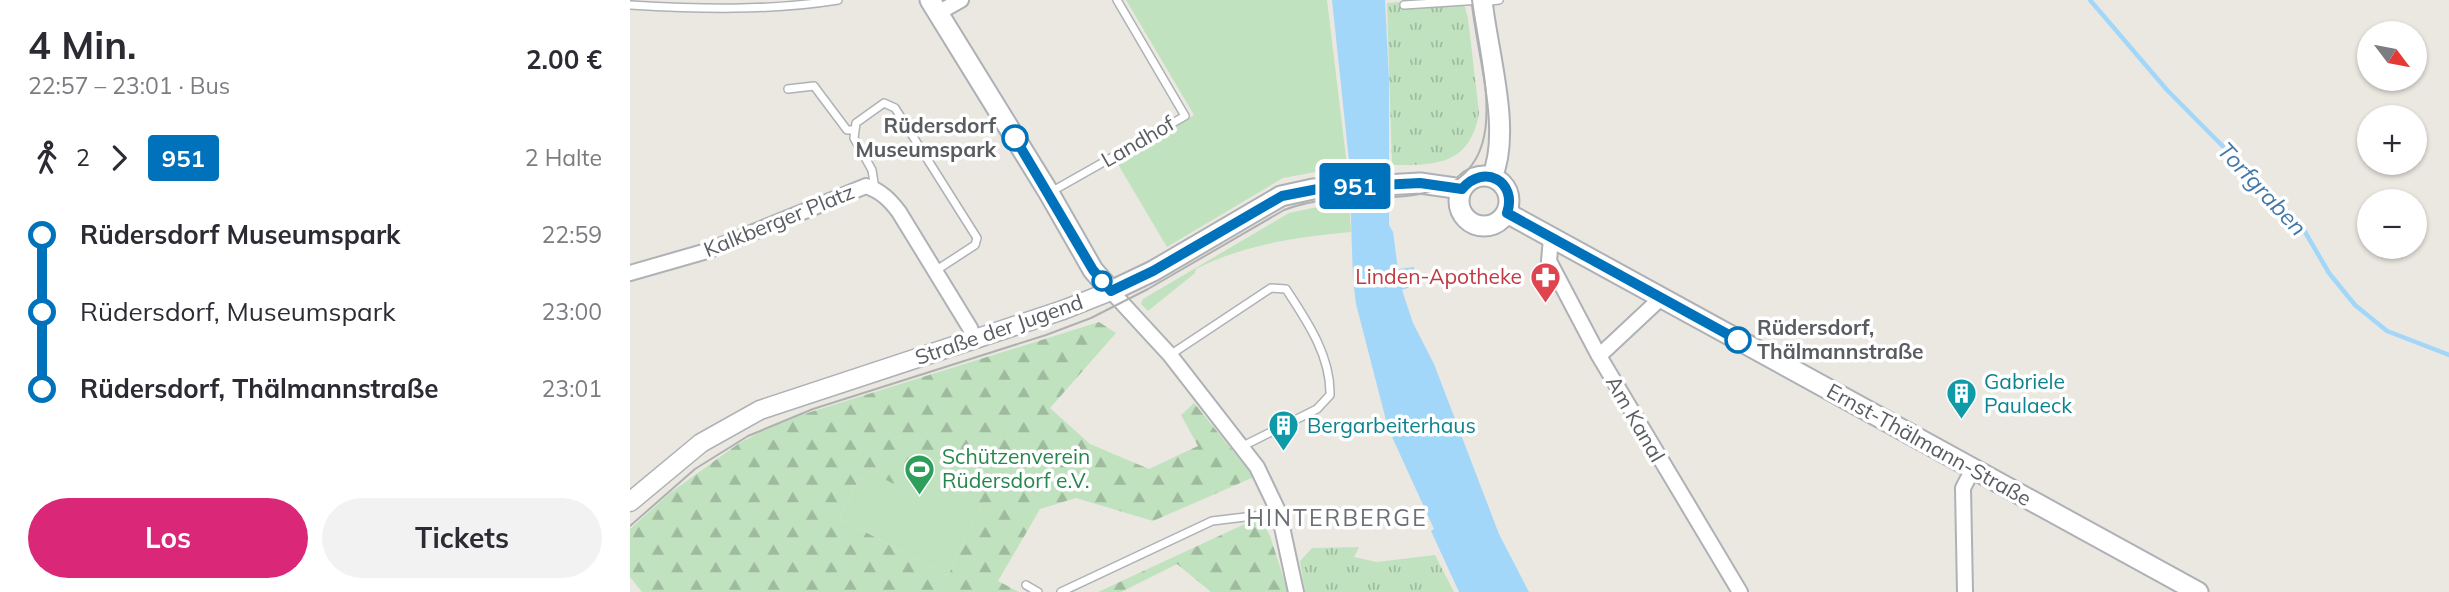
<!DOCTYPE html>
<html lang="de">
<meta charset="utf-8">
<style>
:root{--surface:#fff;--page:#f2f2f3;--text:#2b2b33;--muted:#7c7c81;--accent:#db2777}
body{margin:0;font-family:Mulish,sans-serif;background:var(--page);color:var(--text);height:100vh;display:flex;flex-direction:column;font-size:26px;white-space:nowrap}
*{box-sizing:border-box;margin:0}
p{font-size:23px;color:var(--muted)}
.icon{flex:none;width:38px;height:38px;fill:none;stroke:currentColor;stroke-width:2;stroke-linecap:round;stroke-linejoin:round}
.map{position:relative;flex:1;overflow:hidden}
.panel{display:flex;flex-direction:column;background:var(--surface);width:630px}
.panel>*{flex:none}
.badge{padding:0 14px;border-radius:5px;font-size:24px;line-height:46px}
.needle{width:46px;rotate:122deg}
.fabs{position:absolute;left:1727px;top:21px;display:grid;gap:14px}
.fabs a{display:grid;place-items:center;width:70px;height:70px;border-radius:50%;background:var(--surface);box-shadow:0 2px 5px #0004;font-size:35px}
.map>.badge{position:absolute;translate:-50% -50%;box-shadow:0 0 0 4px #fff}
.legs{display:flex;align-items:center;gap:10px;height:77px;padding:0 28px;font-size:23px}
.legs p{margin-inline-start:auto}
.headline{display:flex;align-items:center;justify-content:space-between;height:119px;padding:0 28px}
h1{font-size:38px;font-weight:700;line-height:52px}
.button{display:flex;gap:14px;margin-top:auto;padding:14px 28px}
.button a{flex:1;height:80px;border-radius:42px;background:var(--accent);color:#fff;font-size:28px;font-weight:700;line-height:80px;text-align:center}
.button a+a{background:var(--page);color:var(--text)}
ul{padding:0 28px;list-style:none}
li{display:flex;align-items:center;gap:24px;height:77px;font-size:26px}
li i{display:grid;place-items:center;width:10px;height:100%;margin:0 9px;background:currentColor}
li i::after{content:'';width:18px;height:18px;margin:-9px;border:5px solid;border-radius:50%;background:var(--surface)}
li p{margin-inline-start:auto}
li:first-child i{background:linear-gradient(#0000 50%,currentColor 0)}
li:last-child i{background:linear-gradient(currentColor 50%,#0000 0)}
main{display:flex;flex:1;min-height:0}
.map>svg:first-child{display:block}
.green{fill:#c0e2be}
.forest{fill:url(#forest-firs);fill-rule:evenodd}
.park{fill:url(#park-tufts)}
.water{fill:#a3d7f9}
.pier{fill:#ebe8e1}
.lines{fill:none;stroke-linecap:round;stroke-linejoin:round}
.stream{stroke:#a3d7f9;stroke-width:4.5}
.service-casing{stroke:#aeb2b6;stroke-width:10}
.minor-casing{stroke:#aeb2b6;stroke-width:18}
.tertiary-casing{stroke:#aeb2b6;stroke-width:21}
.secondary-casing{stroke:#adb1b6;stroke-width:23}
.service{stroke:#fff;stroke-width:7}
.minor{stroke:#fff;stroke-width:14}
.tertiary{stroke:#fff;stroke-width:18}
.secondary{stroke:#fff;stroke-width:19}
.tram{stroke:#afb0b1;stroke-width:2}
.line-1-casing{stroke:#fff;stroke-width:16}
.line-1{stroke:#0072bc;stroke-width:10}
.stop-1-dot{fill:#fff;stroke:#0072bc;stroke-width:3.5}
.labels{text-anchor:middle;stroke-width:7;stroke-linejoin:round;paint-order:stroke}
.stop-label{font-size:21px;font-weight:bold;fill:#595d61;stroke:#fff;text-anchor:end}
.street-label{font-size:21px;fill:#595d61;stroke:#fff}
.health-label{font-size:21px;fill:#be3a42;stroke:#fff;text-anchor:end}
.culture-label{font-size:21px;fill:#0d838f;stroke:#fff;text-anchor:start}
.leisure-label{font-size:21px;fill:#27864d;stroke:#fff;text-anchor:start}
.water-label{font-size:23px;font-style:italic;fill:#4278a9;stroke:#fff}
.neighbourhood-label{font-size:23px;letter-spacing:2px;fill:#6a6f73;stroke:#fff}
</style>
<main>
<section class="panel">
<div class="headline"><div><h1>4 Min.</h1><p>22:57 – 23:01 · Bus</p></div><b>2.00 €</b></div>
<div class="legs"><svg class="icon" aria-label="walk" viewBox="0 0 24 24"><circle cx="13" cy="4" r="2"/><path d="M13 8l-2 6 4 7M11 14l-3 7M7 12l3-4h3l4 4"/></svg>2<svg class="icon" aria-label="forward" viewBox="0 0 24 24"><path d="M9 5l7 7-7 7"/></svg><b class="badge" style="background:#0072bc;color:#fff">951</b><p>2 Halte</p></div>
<ul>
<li><i style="color:#0072bc"></i><b>Rüdersdorf Museumspark</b><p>22:59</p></li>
<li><i style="color:#0072bc"></i><span>Rüdersdorf, Museumspark</span><p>23:00</p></li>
<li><i style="color:#0072bc"></i><b>Rüdersdorf, Thälmannstraße</b><p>23:01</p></li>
</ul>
<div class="button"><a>Los</a><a>Tickets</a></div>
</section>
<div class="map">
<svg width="1819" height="592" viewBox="0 0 1819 592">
<defs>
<pattern id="forest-firs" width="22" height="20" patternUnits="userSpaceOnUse" patternTransform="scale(1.75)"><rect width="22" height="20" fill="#c0e2be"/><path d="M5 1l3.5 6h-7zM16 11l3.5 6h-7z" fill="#9fba9e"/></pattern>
<pattern id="park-tufts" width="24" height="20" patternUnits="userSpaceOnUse" patternTransform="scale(1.75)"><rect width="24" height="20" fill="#c0e2be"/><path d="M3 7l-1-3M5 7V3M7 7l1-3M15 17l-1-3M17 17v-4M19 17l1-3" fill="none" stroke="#9fba9e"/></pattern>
</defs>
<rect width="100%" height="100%" fill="#ebe8e1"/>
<path class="green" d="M496,0h201l20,166 -64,12 -116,69 -51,-86 78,-46z
M719,205l2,27c-54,5 -106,12 -155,37l-1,4 -47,38 -7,-7 2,-5 146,-86 33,-7z
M314,453l23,15 14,37 -33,71 -109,-58 21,-40 18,9 6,-8 14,-5 6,-11z"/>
<path class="forest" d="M469,322l17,11 -66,75 40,36 59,25 49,-23 -17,-31 13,-12 60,74 -101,44 -77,-23 -36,11 -42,72 21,11h-377l-12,-15v-48l40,-36 68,-49 22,-12 41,-17zM314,454l23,14 -12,22 26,15 -33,71 -109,-58 21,-40 18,10 6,-9 10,5 10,-21z
M630,517l10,19 18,56h-77l-34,-28 -56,28h-23z"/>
<path class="park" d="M796,0h37l5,18 11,95c-9,52 -42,52 -87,52l-5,-162z
M729,547l-5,10 23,5 58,-7 19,37h-149l-5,-31 12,-13z"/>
<path class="water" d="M702,0h53l4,79v146l4,7 5,37 16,-2 3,18 -15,5 11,33 21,41 65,170 30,58h-70l-28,-61 3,-2 -46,-101 -32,-124 -3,-25 -4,-118z"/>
<path class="pier" d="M764,167l-1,35 -46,2 -1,-34z"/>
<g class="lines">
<path class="stream" d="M1460,0l77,90 134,135 28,48 26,32 32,26 62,24"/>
<defs>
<path id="service" d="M853,2l16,-2
M0,5c69,4 140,6 208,-5
M774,5l77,-5
M158,89l26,-3 33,44h8
M245,189l-3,-19 -18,-32 2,-15 28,-20 11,5 82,130 -2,7 -40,26
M419,193l136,-77 -68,-116
M540,355l101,-67 15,1c21,32 45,67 44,106l-13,14 -74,37
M396,585l12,7
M431,592l151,-71 67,-8"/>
<path id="minor" d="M308,13l23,-13
M921,238l-2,23 50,95 141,236
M0,273l77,-22 159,-65c15,5 24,14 33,26l71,116 4,11
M481,291l59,64 87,112 22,46 17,79
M969,356l62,-58
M1335,592l-2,-104 10,-19"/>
<path id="tertiary" d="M0,502l71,-59 59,-33 303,-100 48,-19"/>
<path id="secondary" d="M300,0l119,193 44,77 18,21 42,-20 128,-75 32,-7 107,-6 42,6
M852,0c5,51 30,130 10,177
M829 201a25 25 0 1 1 50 0a25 25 0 1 1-50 0Z
M877,213l691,379"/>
</defs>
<use href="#service" class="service-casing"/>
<use href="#minor" class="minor-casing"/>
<use href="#tertiary" class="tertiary-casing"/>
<use href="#secondary" class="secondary-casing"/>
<use href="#service" class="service"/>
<use href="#minor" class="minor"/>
<use href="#tertiary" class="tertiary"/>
<use href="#secondary" class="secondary"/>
<path class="tram" d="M0,526l65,-57 53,-33 65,-27 233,-74 45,-17 57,-29 136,-79c35,-14 73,-12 110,-13 129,-6 89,-113 78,-197"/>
</g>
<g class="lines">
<defs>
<path id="line-1" d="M385,138l78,132 18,21 42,-20 129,-75 41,-8 97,-5 42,6c21,-26 56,-8 45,24l231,127"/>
</defs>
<use href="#line-1" class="line-1-casing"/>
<use href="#line-1" class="line-1"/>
</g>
<defs>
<symbol id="pharmacy-pin" viewBox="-11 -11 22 30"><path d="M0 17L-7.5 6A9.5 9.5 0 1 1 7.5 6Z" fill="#e0444e" stroke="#fff"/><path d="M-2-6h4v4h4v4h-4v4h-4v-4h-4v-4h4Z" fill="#fff"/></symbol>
<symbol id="building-pin" viewBox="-11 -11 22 30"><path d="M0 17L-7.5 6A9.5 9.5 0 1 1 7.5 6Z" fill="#0f9aa8" stroke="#fff"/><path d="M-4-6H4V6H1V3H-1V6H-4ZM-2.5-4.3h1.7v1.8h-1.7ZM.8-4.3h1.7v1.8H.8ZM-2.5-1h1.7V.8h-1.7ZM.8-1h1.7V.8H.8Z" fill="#fff"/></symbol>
<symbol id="stadium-pin" viewBox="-11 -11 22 30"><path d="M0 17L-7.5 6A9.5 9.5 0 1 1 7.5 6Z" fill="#2e9e5b" stroke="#fff"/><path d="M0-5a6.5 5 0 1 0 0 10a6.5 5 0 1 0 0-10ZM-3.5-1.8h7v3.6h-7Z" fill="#fff"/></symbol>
</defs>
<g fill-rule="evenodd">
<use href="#pharmacy-pin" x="898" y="260" width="35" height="47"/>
<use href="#building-pin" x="1314" y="376" width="35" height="47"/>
<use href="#building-pin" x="636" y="408" width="35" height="47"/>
<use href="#stadium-pin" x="272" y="452" width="35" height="47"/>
</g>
<g class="stop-1-dot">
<circle cx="385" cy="138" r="12"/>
<circle cx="472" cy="281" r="9"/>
<circle cx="1108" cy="340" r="12"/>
</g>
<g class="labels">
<g class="stop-label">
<text x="366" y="133">Rüdersdorf<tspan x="366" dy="24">Museumspark</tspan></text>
<text x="1127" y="335" text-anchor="start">Rüdersdorf,<tspan x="1127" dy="24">Thälmannstraße</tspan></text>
</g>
<g class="street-label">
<text transform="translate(508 142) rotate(-30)" y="7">Landhof</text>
<text transform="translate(149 221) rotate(-22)" y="7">Kalkberger Platz</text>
<text transform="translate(369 330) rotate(-19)" y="7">Straße der Jugend</text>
<text transform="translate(1005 419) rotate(60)" y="7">Am Kanal</text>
<text transform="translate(1299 445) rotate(29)" y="7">Ernst-Thälmann-Straße</text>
</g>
<g class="health-label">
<text x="892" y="284">Linden-Apotheke</text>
</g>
<g class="culture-label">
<text x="1354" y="389">Gabriele<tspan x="1354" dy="24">Paulaeck</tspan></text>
<text x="677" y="433">Bergarbeiterhaus</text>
</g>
<g class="leisure-label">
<text x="312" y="464">Schützenverein<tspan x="312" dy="24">Rüdersdorf e.V.</tspan></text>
</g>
<g class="water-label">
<text transform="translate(1632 189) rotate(47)" y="8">Torfgraben</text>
</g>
<g class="neighbourhood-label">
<text x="707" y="526">HINTERBERGE</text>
</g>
</g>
</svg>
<div class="fabs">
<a><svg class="needle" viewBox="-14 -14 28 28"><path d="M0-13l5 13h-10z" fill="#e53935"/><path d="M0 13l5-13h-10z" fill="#7c7c81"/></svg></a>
<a>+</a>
<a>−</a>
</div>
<b class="badge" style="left:725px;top:186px;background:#0072bc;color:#fff">951</b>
</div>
</main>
